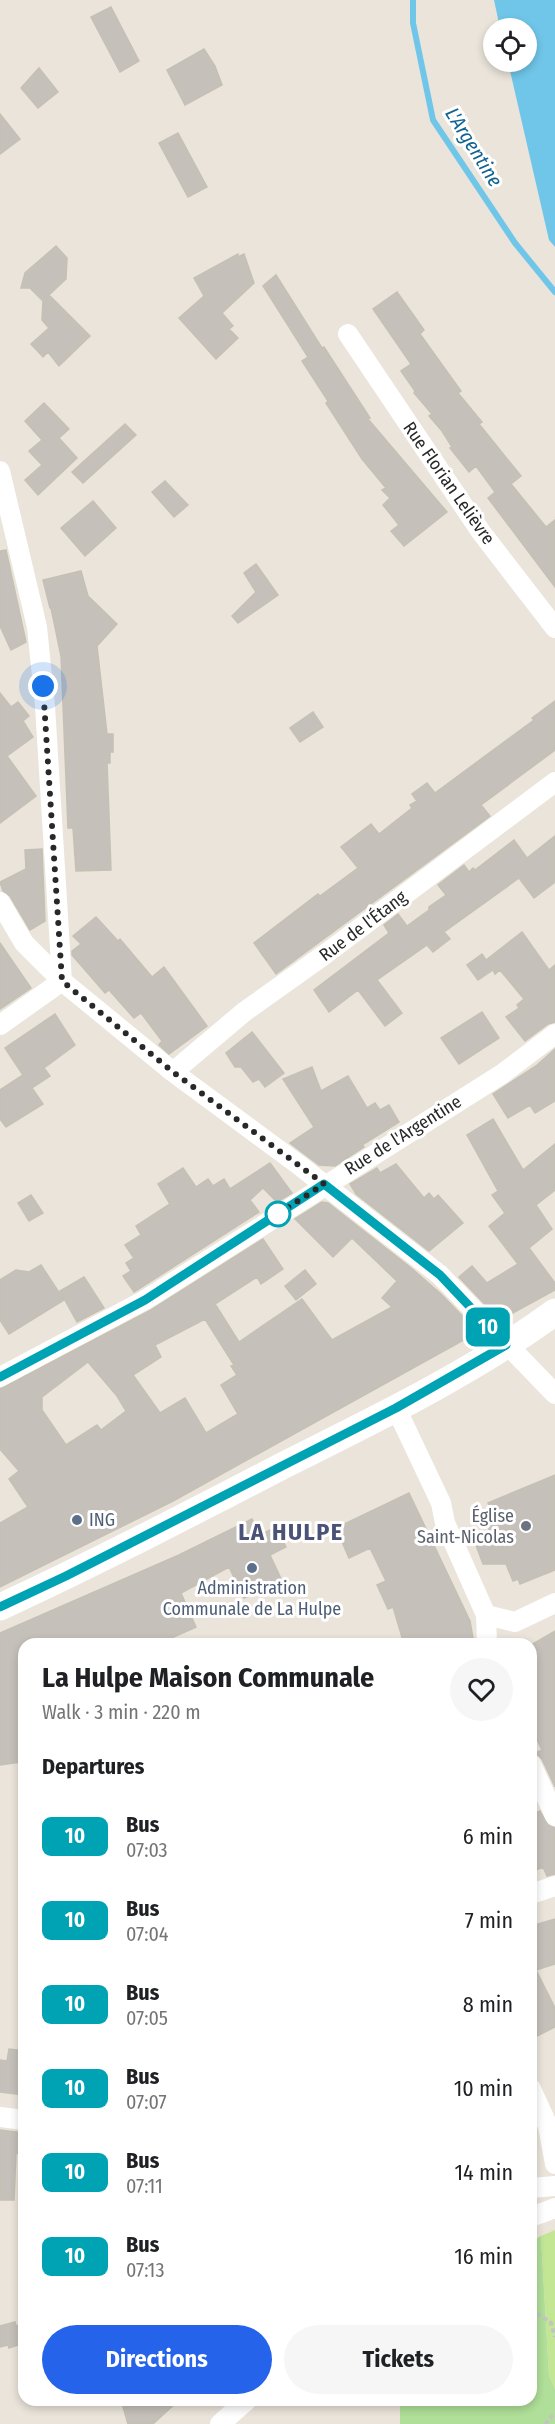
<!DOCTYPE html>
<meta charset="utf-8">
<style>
:root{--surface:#fff;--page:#f6f6f6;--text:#202124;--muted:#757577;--accent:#2563eb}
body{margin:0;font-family:"Fira Sans Condensed",sans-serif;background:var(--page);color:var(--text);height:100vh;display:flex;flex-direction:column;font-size:22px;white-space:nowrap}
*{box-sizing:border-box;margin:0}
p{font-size:20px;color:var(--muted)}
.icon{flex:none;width:33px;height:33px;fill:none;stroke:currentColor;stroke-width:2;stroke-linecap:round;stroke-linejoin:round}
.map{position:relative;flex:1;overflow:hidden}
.panel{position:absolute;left:18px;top:1638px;width:519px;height:768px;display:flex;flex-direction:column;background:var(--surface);border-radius:18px;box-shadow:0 3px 9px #0003}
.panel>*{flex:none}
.badge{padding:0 12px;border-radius:9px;font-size:21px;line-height:39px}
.tools{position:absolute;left:483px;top:18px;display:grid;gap:12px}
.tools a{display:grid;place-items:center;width:54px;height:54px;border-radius:50%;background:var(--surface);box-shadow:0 3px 9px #0003;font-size:30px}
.you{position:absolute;width:30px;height:30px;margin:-15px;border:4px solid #fff;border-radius:50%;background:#1a73e8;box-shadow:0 0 0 9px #1a73e833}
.map>.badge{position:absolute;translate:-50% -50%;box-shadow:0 0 0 3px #fff}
h2{padding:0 24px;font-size:22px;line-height:54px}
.round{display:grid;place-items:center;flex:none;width:63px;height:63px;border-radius:32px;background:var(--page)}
.summary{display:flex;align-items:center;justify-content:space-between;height:102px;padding:0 24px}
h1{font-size:28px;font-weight:700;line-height:45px}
.action{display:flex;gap:12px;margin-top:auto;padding:12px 24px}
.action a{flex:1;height:69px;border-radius:36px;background:var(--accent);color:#fff;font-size:24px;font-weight:700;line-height:69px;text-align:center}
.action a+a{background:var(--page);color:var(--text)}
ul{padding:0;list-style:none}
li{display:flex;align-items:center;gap:18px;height:84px;padding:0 24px}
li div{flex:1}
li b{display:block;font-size:22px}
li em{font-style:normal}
li .badge{min-width:66px;font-weight:700;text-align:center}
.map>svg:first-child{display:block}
.green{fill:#afdf98}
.pitch{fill:#c2e694}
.water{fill:#70c6e9}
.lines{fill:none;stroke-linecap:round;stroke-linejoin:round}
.stream{stroke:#70c6e9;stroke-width:6}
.building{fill:#c5c1ba;stroke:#c5c0b4;stroke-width:1.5;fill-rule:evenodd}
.path{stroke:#c3c3c3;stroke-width:4;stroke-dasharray:4.5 3;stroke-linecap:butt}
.minor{stroke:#fff;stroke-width:20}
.secondary{stroke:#fff;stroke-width:27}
.line-casing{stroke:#fff;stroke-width:14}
.line{stroke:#00a3b4;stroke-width:9}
.walk{stroke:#282828;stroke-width:6;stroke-dasharray:0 10.8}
.stop-dot{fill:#fff;stroke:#00a3b4;stroke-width:3}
.service-dot{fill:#5c6f8a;stroke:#fff;stroke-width:2}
.worship-dot{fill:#6b7280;stroke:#fff;stroke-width:2}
.labels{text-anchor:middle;stroke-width:6;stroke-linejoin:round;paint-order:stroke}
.street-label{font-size:18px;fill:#282828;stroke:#fff}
.worship-label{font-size:18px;fill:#5b616d;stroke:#fff;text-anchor:end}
.service-label{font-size:18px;fill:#4e5e75;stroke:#fff;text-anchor:start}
.water-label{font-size:20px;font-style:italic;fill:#126392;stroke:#fff}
.district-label{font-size:24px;font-weight:bold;letter-spacing:1.5px;fill:#4b5277;stroke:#fff}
</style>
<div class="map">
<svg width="555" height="2424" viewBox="0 0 555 2424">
<rect width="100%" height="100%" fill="#eae4da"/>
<path class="green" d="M541,2236l8,140 6,13v35h-155v-24h131v-159z"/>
<path class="pitch" d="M555,2230v159l-6,-13 -8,-140z"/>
<path class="water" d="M494,0h61v247l-6,-7 -41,-178h18v-34h-26z"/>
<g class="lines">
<path class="stream" d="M413,0v23l20,97 82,123 40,49"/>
</g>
<path class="building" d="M111,7l28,54 -19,11 -29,-55z
M204,49l11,17 7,19 -37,20 -18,-35z
M39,68l19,24 -20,16 -17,-20z
M0,114l20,25 -20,15z
M178,133l29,54 -19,10 -29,-54z
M56,246l11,12 -1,21 -17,16 41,41 -31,30 -11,-14 -5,5 -12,-13 18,-16 -7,-8 1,-19 -13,-13h-9l4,-15z
M238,254v3l6,-3 10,29 -32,30 11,13 -4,3 9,9 -22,21 -37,-41 25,-22 -10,-18z
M276,275l46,73 2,-1 46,71 -2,1 79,93 -43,34 -13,-15 8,-6 -16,-20 7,-7 -8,-8 4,-2 -24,-29 -36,-56 2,-2 -26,-40 6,-4 -45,-71z
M397,292l27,38 -4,4 41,57 -3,2 24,29 -3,2 42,52 -10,8 35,43 9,-7v67l-67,-89 7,-6 -19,-26 -7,6 -19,-24 2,-1 -10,-16 -13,-15 3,-2 -18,-21 1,-2 -14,-20 10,-7 -38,-55z
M44,403l25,26 -10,9 18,20 -39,37 -13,-15 17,-15 -13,-14 13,-11 -17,-19z
M125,424l11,11 -53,48 -11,-11z
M165,481l23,24 -14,12 -22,-25z
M93,501l23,27 -31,28 -24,-28z
M6,550l20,92 -15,8 -11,-24v-75z
M256,564l22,31 -40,28 -6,-7 24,-24 -12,-19z
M81,571l7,25 29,28 -20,22 10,88h6v18h-3v11h-3l4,107 -35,1 -3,-43h-5l-7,-172 -10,-48h-1l-7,-28z
M0,693l11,14 7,-5 11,14 -6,5 10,16 -26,19 29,40 -36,27z
M555,701v49l-74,55 9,11 -214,158 -22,-31 64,-49 2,2 38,-28 -17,-21 30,-23 8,10 33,-26 -2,-3 7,-4 -5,-7 15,-11 8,10 99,-73 -2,-2z
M313,712l10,15 -23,15 -10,-14z
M555,836v46l-21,16 -15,-20 -75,54 6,7 -17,13 -6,-7 -50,35 25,33 -17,13 -27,-36 -29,22 -15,-22 75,-57 -5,-8 14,-11 9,12 22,-16v-3l17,-12 -8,-10 26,-20 5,7 4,-4 2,2 39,-30 13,18z
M42,849l3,72 -15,9 -20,-34 -7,-5 -3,-9 26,-13 -1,-19z
M96,917l22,24 2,-2 32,38 12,-10 43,59 -38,28 -10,-9 3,-4 -21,-28 -7,5 -25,-28 -4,3 -33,-38v-4l9,-7 -8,-8z
M522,932l27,38 6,-5v57l-7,2 -23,17 -19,-24 13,-9 -2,-3 7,-6 -24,-29 -5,4 -2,-4 -15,10 -11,-15 15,-11 4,6z
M0,943l31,45 -31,21z
M482,1012l17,26 -40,26 -18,-26z
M55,1014l20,31 -31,23 6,8 -18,12 11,16 -37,23 -6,-8v-29l23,-15 -18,-27z
M252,1032l32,41 -19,14 -6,-8 -6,3 -12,-15h-6l-9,-14z
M555,1049v52l-20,12 -5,-8 -22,13 -15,-24 43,-28z
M312,1067l9,24 27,-15 19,32 8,-5 5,7 9,-5 10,17 -37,23 2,2 -29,19 -16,-1 -29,-22 24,-16 -31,-48z
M493,1119l30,51 32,-26v46l-19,15 16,24 -23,19 26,35v7l-55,30 -41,-43 13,-11 15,17 31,-19 -29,-38 16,-13 -13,-18 6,-4 -31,-56z
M270,1163l22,30 -15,9 -14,-14 -13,12 9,12 -125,80 -11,-16 8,-5 -5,-8 8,-5 -9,-13 16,-10 -5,-9 34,-22 -12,-20 25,-16 13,19 12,-8 5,7 11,-7 6,10z
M396,1164l28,34 5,-5 5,6 4,-4 25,28 -34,28 -73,-57 -6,-10 27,-16 3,5z
M31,1195l12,18 -14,8 -11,-18z
M322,1202l6,1 82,64 31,27 37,38 -305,169 -173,86v-64l28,-16 -19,-28 10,-8 -19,-22v-60l151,-79 112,-71 20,30 -22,15 -4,-7 -42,27 24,38 63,-43 30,41 60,-33 -10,-9 15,-17 -45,-43 -19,19 -38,-38zM205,1319l29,46 -3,1 6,9 -16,10 17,29 -32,19 -21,-35 -25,15 -27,-38 28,-18 -6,-12zM88,1362l29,34 9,15 -25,19 -4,-5 -31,20 -24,-35v-13z
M41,1265l23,35 -55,34 -9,-14v-40l16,-10 13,2z
M305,1270l11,14 -20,16 -11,-14z
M84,1277l20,31 -27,14 -17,-31z
M555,1475v95l-35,14 -2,-5 -5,2 -7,-17h-23l-9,-24 15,-6v-7l6,-8 -7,-16z
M409,1493l61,128 4,23h-70l-11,-37 -5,2 -11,-24 9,-4 -16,-33 -21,10 -13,-30z
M252,1519l8,16 16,-8 10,20 -16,8 12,26 -38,17 -15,-31 -48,26 15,34 -38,17h-134v74l-3,1 -1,43 -20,3v-132l179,-78z
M555,1631v156l-13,-28 -7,-6 7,-3 -11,-23v-82z
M540,1811l8,14 7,3v46l-8,2 -4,-9 -12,5v-57z
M555,1919v45l-19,6 19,38v19l-24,12v-113z
M9,2049l15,2v44l-24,-3v-32l7,1z
M0,2130l24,3v21l-8,-1 -2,47h-14z
M15,2322l1,4 8,-2v19l-15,5 -1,-3 -8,2v-21z
M121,2400h58l-25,23 -6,1h-20z"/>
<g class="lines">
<path class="path" d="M531,2309l20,14 4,14
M545,2424l10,-11"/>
<path class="minor" d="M348,334l133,198 74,96
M0,471l37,156 8,79 17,275
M0,902l24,41 38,38 111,91 126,93 141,110 115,119
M0,1025l62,-44
M173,1072l71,-60 80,-57 231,-173
M0,1377l145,-77 357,-226 53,-40
M396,1408l45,95 4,20 41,92 1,29
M486,1615l29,7 40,-19
M531,1764l24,52
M531,1894l24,-8
M531,2089l17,37 7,38
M0,2117l24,3
M531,2188l24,-2
M531,2217l24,-9
M220,2424l27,-24"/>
<path class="secondary" d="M0,1607c98,-45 193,-95 290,-145 90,-45 183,-90 265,-150"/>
</g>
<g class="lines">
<defs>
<path id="line" d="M0,1377l145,-77 179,-116 116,91 66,70 -110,63 -330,168 -66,31"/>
</defs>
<use href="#line" class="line-casing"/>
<use href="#line" class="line"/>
<path class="walk" d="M43,686l19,295 111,91 151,112 -46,30"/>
</g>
<circle class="stop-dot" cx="278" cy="1214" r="12"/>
<g class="service-dot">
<circle cx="77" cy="1520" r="6"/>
<circle cx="252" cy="1568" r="6"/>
</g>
<circle class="worship-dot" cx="526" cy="1526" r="6"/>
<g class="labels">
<g class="street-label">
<text transform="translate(449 483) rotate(55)" y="6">Rue Florian Lelièvre</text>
<text transform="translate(363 926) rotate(-37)" y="6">Rue de l'Étang</text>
<text transform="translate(403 1135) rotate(-32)" y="6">Rue de l'Argentine</text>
</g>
<g class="worship-label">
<text x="514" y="1522">Église<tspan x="514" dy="21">Saint-Nicolas</tspan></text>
</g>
<g class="service-label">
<text x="89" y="1526">ING</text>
<text x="252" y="1594" text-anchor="middle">Administration<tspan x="252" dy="21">Communale de La Hulpe</tspan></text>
</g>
<g class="water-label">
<text transform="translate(474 147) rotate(58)" y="7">L'Argentine</text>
</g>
<g class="district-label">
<text x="291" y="1540">LA HULPE</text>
</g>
</g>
</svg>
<div class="tools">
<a><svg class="icon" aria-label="locate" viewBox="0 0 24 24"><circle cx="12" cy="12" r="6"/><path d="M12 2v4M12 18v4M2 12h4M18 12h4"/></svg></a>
</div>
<div class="you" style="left:43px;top:686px"></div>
<b class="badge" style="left:488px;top:1327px;background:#00a3b4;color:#fff">10</b>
<section class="panel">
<div class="summary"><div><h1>La Hulpe Maison Communale</h1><p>Walk · 3 min · 220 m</p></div><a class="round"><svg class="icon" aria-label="heart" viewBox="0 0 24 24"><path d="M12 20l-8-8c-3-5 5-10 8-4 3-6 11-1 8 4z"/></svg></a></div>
<h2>Departures</h2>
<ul>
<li><span class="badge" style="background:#00a3b4;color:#fff">10</span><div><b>Bus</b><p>07:03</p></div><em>6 min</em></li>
<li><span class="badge" style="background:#00a3b4;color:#fff">10</span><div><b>Bus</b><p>07:04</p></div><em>7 min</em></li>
<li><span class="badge" style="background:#00a3b4;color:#fff">10</span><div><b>Bus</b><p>07:05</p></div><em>8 min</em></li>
<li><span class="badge" style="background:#00a3b4;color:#fff">10</span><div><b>Bus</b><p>07:07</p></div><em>10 min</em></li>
<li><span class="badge" style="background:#00a3b4;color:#fff">10</span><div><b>Bus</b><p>07:11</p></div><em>14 min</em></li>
<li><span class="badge" style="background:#00a3b4;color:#fff">10</span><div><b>Bus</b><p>07:13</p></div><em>16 min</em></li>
</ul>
<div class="action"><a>Directions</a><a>Tickets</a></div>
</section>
</div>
